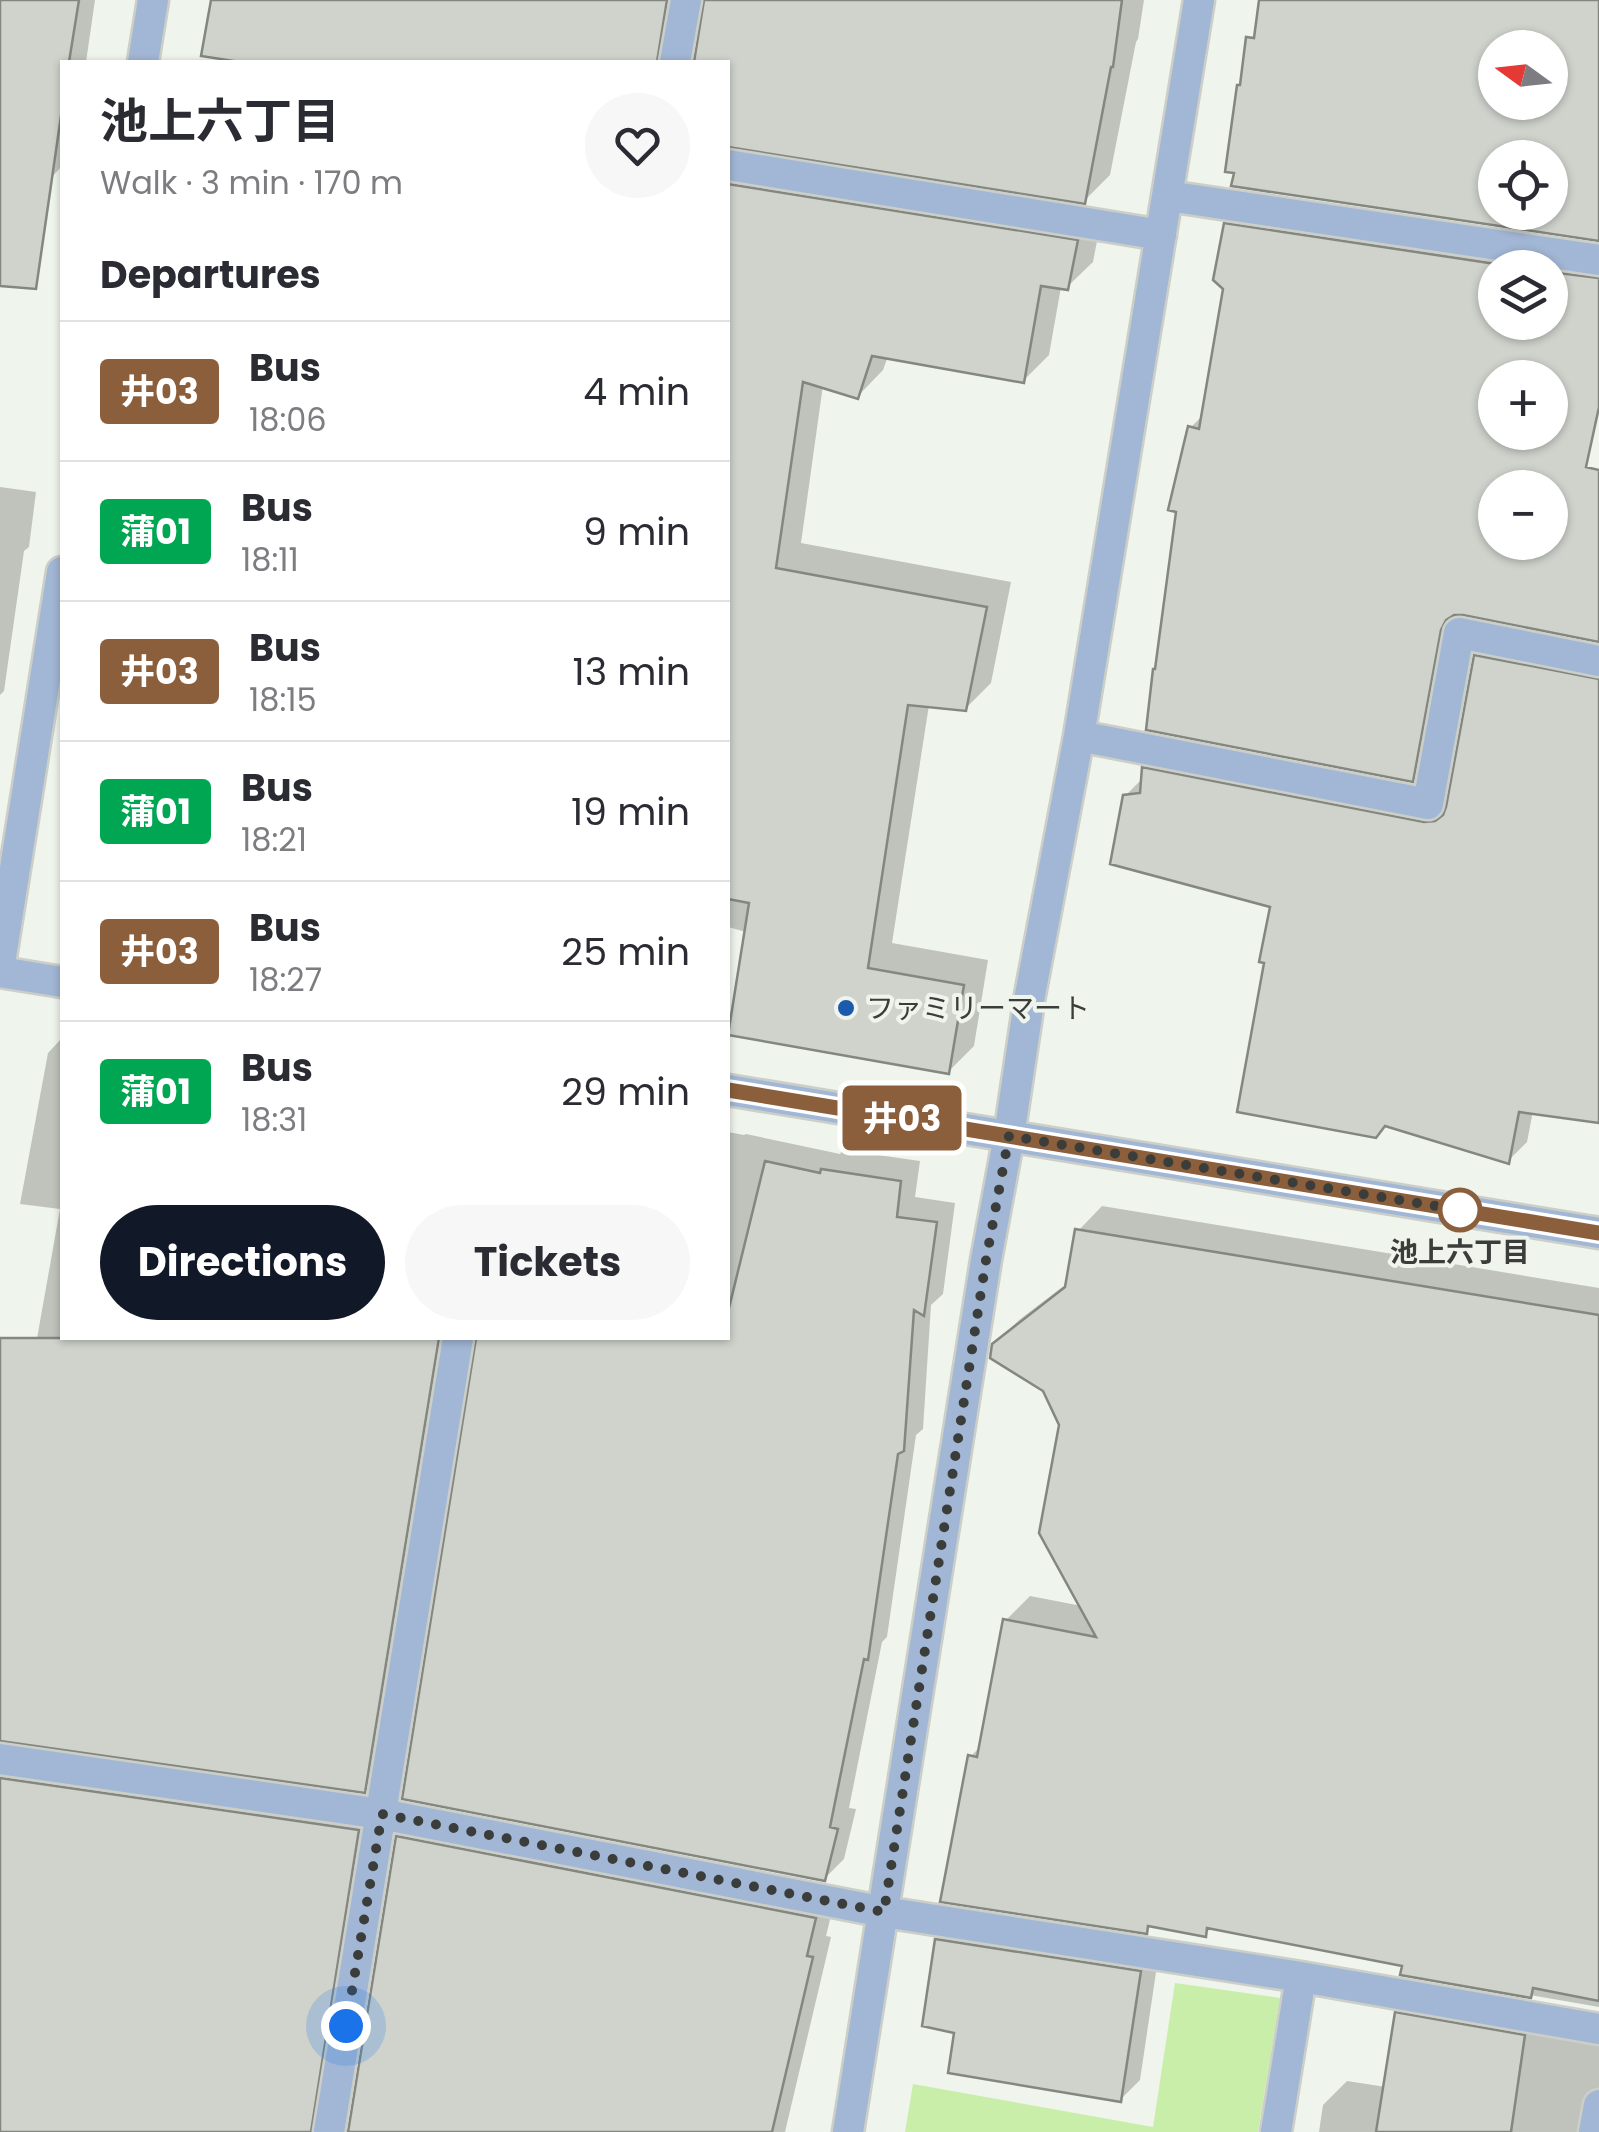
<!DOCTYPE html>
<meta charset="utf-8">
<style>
:root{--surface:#fff;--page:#f7f7f7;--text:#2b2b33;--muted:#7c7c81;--line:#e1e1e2;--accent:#111827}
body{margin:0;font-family:Poppins,"Noto Sans JP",sans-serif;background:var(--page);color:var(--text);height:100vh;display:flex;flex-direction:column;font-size:38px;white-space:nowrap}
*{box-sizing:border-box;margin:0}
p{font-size:32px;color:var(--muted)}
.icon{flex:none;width:55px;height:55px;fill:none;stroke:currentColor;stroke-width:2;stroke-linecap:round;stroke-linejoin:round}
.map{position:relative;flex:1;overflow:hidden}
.details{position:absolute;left:60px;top:60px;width:670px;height:1280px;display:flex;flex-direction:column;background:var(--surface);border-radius:0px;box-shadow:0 2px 8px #0004}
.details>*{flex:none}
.badge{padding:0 20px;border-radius:8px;font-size:35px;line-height:65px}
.needle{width:65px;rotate:285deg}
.tools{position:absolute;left:1478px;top:30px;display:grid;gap:20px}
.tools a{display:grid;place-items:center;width:90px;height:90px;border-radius:50%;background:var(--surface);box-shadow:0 2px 8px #0004;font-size:50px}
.you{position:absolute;width:50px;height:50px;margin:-25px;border:8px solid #fff;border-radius:50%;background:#1a73e8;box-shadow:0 0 0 15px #1a73e833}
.map>.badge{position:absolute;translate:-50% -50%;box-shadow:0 0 0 5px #fff}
h2{padding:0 40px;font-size:38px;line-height:90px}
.round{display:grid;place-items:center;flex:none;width:105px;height:105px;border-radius:52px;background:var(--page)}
.overview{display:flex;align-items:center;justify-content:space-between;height:170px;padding:0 40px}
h1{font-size:48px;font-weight:700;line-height:75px}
.cta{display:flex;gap:20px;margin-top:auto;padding:20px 40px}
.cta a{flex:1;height:115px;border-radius:60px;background:var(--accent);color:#fff;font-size:40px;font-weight:700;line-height:115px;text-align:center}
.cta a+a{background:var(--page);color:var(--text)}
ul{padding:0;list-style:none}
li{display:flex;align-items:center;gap:30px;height:140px;padding:0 40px;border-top:2px solid var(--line)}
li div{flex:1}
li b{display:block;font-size:38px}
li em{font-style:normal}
li .badge{min-width:110px;font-weight:700;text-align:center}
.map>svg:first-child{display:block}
.green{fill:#c9eea9}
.shadow{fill:#0003;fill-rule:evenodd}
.building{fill:#cfd3cc;stroke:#838780;stroke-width:2.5;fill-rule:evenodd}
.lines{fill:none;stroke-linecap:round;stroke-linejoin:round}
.minor-casing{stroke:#cbcfc8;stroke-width:35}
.minor{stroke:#a2b7d5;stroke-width:30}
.line-casing{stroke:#fff;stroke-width:22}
.line{stroke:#8b5e3c;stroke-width:15}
.walk{stroke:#3b3d3a;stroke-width:10;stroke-dasharray:0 18}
.poi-dot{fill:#1c5bac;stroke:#eff4ec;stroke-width:4}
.stop-dot{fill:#fff;stroke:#8b5e3c;stroke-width:5}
.labels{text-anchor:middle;stroke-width:8;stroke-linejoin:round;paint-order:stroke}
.poi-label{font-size:28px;fill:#3b3d3a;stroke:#eff4ec;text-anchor:start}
.stop-label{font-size:28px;font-weight:bold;fill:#3b3d3a;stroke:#eff4ec}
</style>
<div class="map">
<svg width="1599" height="2132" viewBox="0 0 1599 2132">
<rect width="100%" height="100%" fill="#eff4ec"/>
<path class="green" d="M1175,1983l105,15 -22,134h-353l8,-48 240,43z"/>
<path class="shadow" d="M0,0h95l-9,62h-24v104l-11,12 -51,-10z
M213,0h153l-8,62h-133l1,-4z
M452,0h235l1,50 10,5 9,-55h437l-6,39 -2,3 -26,133 -26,26 -349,-56 6,8 361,62 -9,47 -26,25h-6l-12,68 -26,26 -135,-25 -5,14 -25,26 -35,-11 -22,158 210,39 -20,101 -26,26 -36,-4 -37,238 96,17 -14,86 -26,26 -202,-140 -18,-5v-865h-287z
M1245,205l354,53v50l-50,266 50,13v52l-141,-26 -27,147 -19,19 -222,-351 15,-15 21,-125v-64zM1495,268h55v54h-55zM1495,378h55v54h-55zM1495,488h55v54h-55z
M0,487l36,5 -7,55 -5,4 -20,140 -4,4z
M1496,637l103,21v462l-66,-9 -6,31 -19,19 -241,-200 6,-55 -148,-110 19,-19 1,-8 19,-20 286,55 26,-148z
M62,1038v300h392l-70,432 -20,20 -363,-52 1,9 376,63 -40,318 8,3h5l47,-294 20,-20 417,82 -9,37 5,1 -46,195h-785v-782l36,-6 24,-135 -40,-5 28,-151z
M728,1132l16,3 2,-1 94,20 3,-4 77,11 -5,36 40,6 -12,91 -12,11 -8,124 -7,6 -29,202 -5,5 -33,166 7,1 -12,50 -20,20 -345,-541h249z
M1102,1206l497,82v719l-196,-34 1,-8 -191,-39 -8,8 -52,-10 -7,7 -176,-174 12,-12 24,-125 24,-24 52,10 -21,-182 -16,-35 -51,-44 25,-25 50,-38 9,-51z
M956,1920l203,32 -19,128 -20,20 -164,-69 -19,-91z
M1421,1989l178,31v112h-280l4,-27 24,-24 39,6 11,-73z"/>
<path class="building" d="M0,0h79l-10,62h-7v47l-26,180 -36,-3z
M211,0h456l-10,62h-417l-39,-6z
M704,0h418l-9,67h-2l-26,137 -357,-57v-85h-34z
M1259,0h340v241l-368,-55 3,-13 -9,-1 12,-87h3l6,-48 8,1zM1495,48h55v54h-55zM1495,158h55v54h-55z
M728,184l350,56 -10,50 -27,-4 -17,97 -152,-27 -14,43 -55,-17 -27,186 211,39 -21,104 -58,-6 -40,263 96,17 -15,89 -221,-39 21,-132 -21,-4z
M1224,223l298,45h-27v54h55v-50l49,6v129l-13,60 13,3v172l-136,-27h-9l-8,5 -5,10 -28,152 -267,-52 7,-61h2l21,-157 -8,-2 20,-84 11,3 24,-140 -10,-9zM1495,378h55v54h-55zM1495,488h55v54h-55z
M1474,655l125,24v444l-80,-11 -10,52 -124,-38 -9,12 -139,-26 27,-149 -5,-1 11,-55 -160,-43 13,-69 17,-2 2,-26 282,55 11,-1 8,-6 3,-8z
M765,1161l55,12 1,-4 80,12 -4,36 40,5 -13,94 -10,-6 -10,141 -6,3 -30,206 -4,-1 -34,168 8,2 -13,52 -423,-82 74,-461h252v-26z
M1075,1229l524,86v686l-66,-13 -2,10 -131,-23 2,-9 -195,-38 -1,9 -58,-11 -1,8 -207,-32 28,-147 9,2 26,-138 93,18 -57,-104 20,-108 -16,-34 -53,-33 2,-14 73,-57z
M0,1338h439l-74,455 -365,-52z
M0,1778l359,52 -48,302h-311z
M396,1836l420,82 -9,38 6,1 -41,175h-424z
M935,1939l206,32 -20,131 -173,-29 6,-40 -32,-7z
M1395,2012l130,23 -14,97h-135z"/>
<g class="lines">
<defs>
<path id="minor" d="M143,62l10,-62
M675,62l11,-62
M728,165l433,70
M1168,196l431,64
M1079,736l349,68 31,-171 140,28
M0,963l62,-391
M0,972l62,10
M728,1090l871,143
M0,1759l381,55 503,98 417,65 298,52
M329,2132l129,-794
M848,2132l138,-872 23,-124 21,-141 49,-259 120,-736
M1276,2132l25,-155
M1594,2132l5,-27"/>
</defs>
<use href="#minor" class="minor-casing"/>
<use href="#minor" class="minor"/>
</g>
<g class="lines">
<defs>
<path id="line" d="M728,1090l871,143"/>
</defs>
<use href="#line" class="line-casing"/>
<use href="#line" class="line"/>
<path class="walk" d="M346,2026l36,-212 502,98 102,-652 23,-124 451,74"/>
</g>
<circle class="poi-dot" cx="846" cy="1008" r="10"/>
<circle class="stop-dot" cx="1460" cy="1210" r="20"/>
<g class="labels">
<g class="poi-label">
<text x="866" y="1018">ファミリーマート</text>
</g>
<g class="stop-label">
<text x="1460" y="1262">池上六丁目</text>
</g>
</g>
</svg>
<div class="tools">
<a><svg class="needle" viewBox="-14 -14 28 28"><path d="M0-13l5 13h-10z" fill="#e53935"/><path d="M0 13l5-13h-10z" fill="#7c7c81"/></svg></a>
<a><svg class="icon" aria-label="locate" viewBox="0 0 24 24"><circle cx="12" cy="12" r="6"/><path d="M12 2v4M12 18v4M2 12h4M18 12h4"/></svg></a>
<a><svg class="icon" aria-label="layers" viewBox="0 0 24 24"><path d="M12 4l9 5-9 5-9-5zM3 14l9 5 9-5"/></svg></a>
<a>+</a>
<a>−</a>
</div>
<div class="you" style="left:346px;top:2026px"></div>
<b class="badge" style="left:902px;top:1118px;background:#8b5e3c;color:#fff">井03</b>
<section class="details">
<div class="overview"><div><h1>池上六丁目</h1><p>Walk · 3 min · 170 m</p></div><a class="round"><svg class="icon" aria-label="heart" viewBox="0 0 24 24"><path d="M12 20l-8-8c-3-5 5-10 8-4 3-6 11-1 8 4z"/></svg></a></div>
<h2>Departures</h2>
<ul>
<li><span class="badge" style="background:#8b5e3c;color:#fff">井03</span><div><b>Bus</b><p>18:06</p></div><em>4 min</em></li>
<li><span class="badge" style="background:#00a651;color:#fff">蒲01</span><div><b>Bus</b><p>18:11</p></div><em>9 min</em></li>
<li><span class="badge" style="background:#8b5e3c;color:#fff">井03</span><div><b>Bus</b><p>18:15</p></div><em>13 min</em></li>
<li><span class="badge" style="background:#00a651;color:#fff">蒲01</span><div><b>Bus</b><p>18:21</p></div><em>19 min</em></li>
<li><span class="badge" style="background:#8b5e3c;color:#fff">井03</span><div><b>Bus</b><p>18:27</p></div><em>25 min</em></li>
<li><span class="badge" style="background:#00a651;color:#fff">蒲01</span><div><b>Bus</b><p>18:31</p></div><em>29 min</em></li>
</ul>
<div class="cta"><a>Directions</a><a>Tickets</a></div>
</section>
</div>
